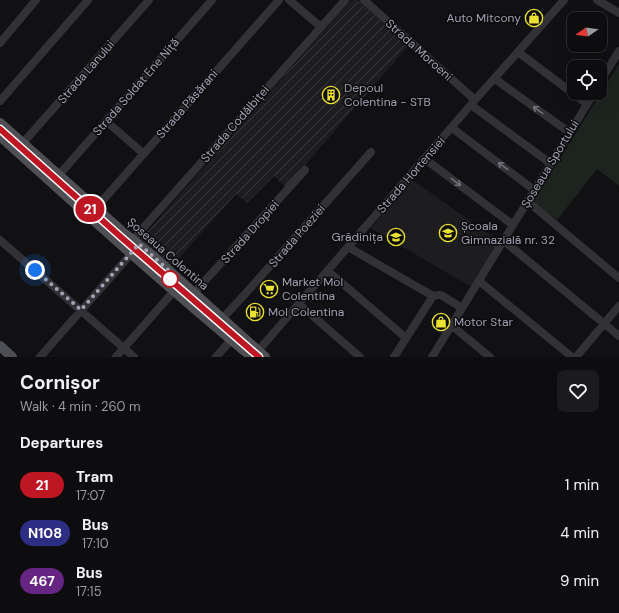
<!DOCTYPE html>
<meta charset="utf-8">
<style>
:root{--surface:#0d0c0e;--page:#1b1a1c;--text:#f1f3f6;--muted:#9a9b9e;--line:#2d2c2e}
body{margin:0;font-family:"DM Sans",sans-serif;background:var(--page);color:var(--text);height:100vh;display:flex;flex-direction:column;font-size:15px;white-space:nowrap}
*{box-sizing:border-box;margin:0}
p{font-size:13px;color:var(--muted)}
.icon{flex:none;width:22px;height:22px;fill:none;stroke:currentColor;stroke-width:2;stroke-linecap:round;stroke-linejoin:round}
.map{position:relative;height:357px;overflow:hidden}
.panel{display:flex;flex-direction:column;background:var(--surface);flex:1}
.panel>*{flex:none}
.badge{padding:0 8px;border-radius:13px;font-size:14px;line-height:26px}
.needle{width:26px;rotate:257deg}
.controls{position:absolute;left:567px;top:12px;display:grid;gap:8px}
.controls a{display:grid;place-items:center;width:40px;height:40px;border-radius:8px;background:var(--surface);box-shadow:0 4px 16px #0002,0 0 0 1px var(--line);font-size:20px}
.you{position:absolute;width:20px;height:20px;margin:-10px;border:3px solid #fff;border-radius:50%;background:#1a73e8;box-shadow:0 0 0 6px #1a73e833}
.map>.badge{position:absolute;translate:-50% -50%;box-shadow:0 0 0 2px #fff}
h2{padding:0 20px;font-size:15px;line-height:36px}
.round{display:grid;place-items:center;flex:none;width:42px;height:42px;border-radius:8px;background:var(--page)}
.overview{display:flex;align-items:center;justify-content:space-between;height:68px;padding:0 20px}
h1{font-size:19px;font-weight:700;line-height:30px}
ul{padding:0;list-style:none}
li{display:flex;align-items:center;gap:12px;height:48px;padding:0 20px}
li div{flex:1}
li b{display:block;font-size:15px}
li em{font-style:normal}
li .badge{min-width:44px;font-weight:700;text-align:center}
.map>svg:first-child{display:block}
.built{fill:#1d1c1f}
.industrial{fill:url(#industrial-furrows)}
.grass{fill:#1d2420}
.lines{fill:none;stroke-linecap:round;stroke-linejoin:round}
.minor{stroke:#323136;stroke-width:8}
.major{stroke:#4e4e55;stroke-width:10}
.tram{stroke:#4b4b51;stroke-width:1}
.oneway{stroke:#706f7a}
.line-casing{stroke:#fff;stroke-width:9}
.line{stroke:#be1622;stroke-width:6}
.walk{stroke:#a2a2b2;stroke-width:4;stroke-dasharray:0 7.2}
.stop-dot{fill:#fff;stroke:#be1622;stroke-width:2}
.labels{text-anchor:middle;stroke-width:3;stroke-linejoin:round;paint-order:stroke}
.poi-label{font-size:12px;fill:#a2a2b2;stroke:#0c0b0d;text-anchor:start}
.street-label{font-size:12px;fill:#a2a2b2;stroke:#0c0b0d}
</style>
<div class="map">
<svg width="619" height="357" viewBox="0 0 619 357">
<defs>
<pattern id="industrial-furrows" width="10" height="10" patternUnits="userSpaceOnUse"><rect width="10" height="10" fill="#1d1c1f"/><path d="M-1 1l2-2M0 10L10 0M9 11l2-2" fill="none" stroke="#3b3a3d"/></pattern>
</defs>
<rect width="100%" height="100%" fill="#111012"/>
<path class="built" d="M411,179l88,62 -28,46 -100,-59z"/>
<path class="industrial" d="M354,0h4l50,46 -122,141 -12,-11 -27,27 -11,-9 -65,73 -31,-27 210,-239z"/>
<path class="grass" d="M619,64v122l-22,-17 -40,51 -24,-18z"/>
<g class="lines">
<path class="minor" d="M289,0l32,27
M364,0l111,100
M597,0l22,13
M0,43l36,-43
M518,52l69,52
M495,79l74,53
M600,82l19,-31
M0,101l88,-101
M471,105l79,58
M106,121l38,33
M452,128l82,62
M22,144l127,-144
M425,159l88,66
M59,175l153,-175
M527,201l92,77
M96,208l183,-208
M0,240l134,117
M504,241l115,95
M348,247l85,49
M127,250l10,-15 208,-235
M328,271l78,67
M479,281l93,76
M194,293l111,-123
M433,296l6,-1h2l21,13
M299,304l61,53
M222,319l24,-26 125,-141
M451,325l39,32
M258,351l217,-251 89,-100
M40,357l99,-112
M116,357l58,-66
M216,357l15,-17
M394,357l39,-61
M432,357l162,-264
M576,357l43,-51"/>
<path class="major" d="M0,123l125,111 29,23 111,100
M0,136c83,75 166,150 252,221
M0,346l12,11"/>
<path class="tram" d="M0,129l122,109 137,119"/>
</g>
<defs><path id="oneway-shaft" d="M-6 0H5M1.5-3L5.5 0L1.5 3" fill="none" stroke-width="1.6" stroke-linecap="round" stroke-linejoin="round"/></defs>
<g class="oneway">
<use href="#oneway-shaft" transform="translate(538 110) rotate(-144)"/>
<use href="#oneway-shaft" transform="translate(503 166) rotate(-143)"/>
<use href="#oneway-shaft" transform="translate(456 182) rotate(37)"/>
</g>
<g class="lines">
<defs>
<path id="line" d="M0,129l122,109 137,119"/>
</defs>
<use href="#line" class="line-casing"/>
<use href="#line" class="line"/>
<path class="walk" d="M35,270l46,40 58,-66 34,30 -3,5"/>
</g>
<defs>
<symbol id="shop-ring" viewBox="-11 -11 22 22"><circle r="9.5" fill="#0c0b0d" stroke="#eae130" stroke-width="1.5"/><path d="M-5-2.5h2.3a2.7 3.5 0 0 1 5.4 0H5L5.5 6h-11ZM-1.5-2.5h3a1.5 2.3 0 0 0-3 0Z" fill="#eae130"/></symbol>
<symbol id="building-ring" viewBox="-11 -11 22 22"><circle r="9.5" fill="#0c0b0d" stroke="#eae130" stroke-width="1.5"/><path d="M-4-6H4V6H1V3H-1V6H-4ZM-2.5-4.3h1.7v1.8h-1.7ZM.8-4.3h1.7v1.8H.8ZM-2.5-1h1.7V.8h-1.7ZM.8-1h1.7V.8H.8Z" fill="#eae130"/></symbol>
<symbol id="school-ring" viewBox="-11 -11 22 22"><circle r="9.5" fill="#0c0b0d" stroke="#eae130" stroke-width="1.5"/><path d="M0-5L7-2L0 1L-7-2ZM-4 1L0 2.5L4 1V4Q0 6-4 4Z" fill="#eae130"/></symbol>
<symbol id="supermarket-ring" viewBox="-11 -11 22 22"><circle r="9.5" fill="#0c0b0d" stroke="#eae130" stroke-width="1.5"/><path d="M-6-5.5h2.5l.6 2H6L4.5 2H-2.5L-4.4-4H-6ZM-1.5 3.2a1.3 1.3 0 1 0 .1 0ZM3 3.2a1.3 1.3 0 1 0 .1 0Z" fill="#eae130"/></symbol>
<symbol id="fuel-ring" viewBox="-11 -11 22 22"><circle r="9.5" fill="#0c0b0d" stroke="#eae130" stroke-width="1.5"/><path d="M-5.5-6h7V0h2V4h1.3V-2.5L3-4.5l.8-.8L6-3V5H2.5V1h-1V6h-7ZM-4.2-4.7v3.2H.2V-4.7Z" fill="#eae130"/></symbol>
</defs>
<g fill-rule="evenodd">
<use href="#shop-ring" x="524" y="8" width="20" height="20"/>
<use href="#building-ring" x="321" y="85" width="20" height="20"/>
<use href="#school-ring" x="438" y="223" width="20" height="20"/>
<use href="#school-ring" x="386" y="227" width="20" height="20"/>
<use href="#supermarket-ring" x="259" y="279" width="20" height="20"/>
<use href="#fuel-ring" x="245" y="302" width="20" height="20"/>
<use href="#shop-ring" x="431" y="312" width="20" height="20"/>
</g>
<circle class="stop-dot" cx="170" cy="279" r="8"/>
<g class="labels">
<g class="poi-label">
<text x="521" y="22" text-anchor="end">Auto Mitcony</text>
<text x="344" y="92">Depoul<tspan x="344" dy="14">Colentina - STB</tspan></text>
<text x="461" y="230">Școala<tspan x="461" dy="14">Gimnazială nr. 32</tspan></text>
<text x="383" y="241" text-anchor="end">Grădinița</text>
<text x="282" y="286">Market Mol<tspan x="282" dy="14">Colentina</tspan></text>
<text x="268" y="316">Mol Colentina</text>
<text x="454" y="326">Motor Star</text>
</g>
<g class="street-label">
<text transform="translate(419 50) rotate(42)" y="4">Strada Moroeni</text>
<text transform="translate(86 72) rotate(-49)" y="4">Strada Lanului</text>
<text transform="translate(136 87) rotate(-49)" y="4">Strada Soldat Ene Niță</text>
<text transform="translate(187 104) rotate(-49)" y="4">Strada Păsărani</text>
<text transform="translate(235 124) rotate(-49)" y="4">Strada Codălbiței</text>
<text transform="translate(550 164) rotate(-59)" y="4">Șoseaua Sportului</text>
<text transform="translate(411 175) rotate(-49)" y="4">Strada Hortensiei</text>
<text transform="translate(250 232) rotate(-48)" y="4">Strada Dropiei</text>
<text transform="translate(297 236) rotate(-49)" y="4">Strada Poeziei</text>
<text transform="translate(168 254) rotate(41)" y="4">Șoseaua Colentina</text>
</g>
</g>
</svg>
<div class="controls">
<a><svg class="needle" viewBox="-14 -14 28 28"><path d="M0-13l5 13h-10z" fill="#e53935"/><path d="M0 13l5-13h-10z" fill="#9a9b9e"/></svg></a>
<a><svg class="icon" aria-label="locate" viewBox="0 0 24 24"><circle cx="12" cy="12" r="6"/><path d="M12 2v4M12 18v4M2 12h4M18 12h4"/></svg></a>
</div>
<div class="you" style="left:35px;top:270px"></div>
<b class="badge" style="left:90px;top:209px;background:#be1622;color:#fff">21</b>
</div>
<section class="panel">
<div class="overview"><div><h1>Cornișor</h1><p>Walk · 4 min · 260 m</p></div><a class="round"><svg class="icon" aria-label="heart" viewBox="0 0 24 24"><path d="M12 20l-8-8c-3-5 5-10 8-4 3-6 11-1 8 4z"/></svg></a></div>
<h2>Departures</h2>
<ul>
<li><span class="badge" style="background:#be1622;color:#fff">21</span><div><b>Tram</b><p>17:07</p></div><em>1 min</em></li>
<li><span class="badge" style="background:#2d2e83;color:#fff">N108</span><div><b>Bus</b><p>17:10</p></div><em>4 min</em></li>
<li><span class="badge" style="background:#662483;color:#fff">467</span><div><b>Bus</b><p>17:15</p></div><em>9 min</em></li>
</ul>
</section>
